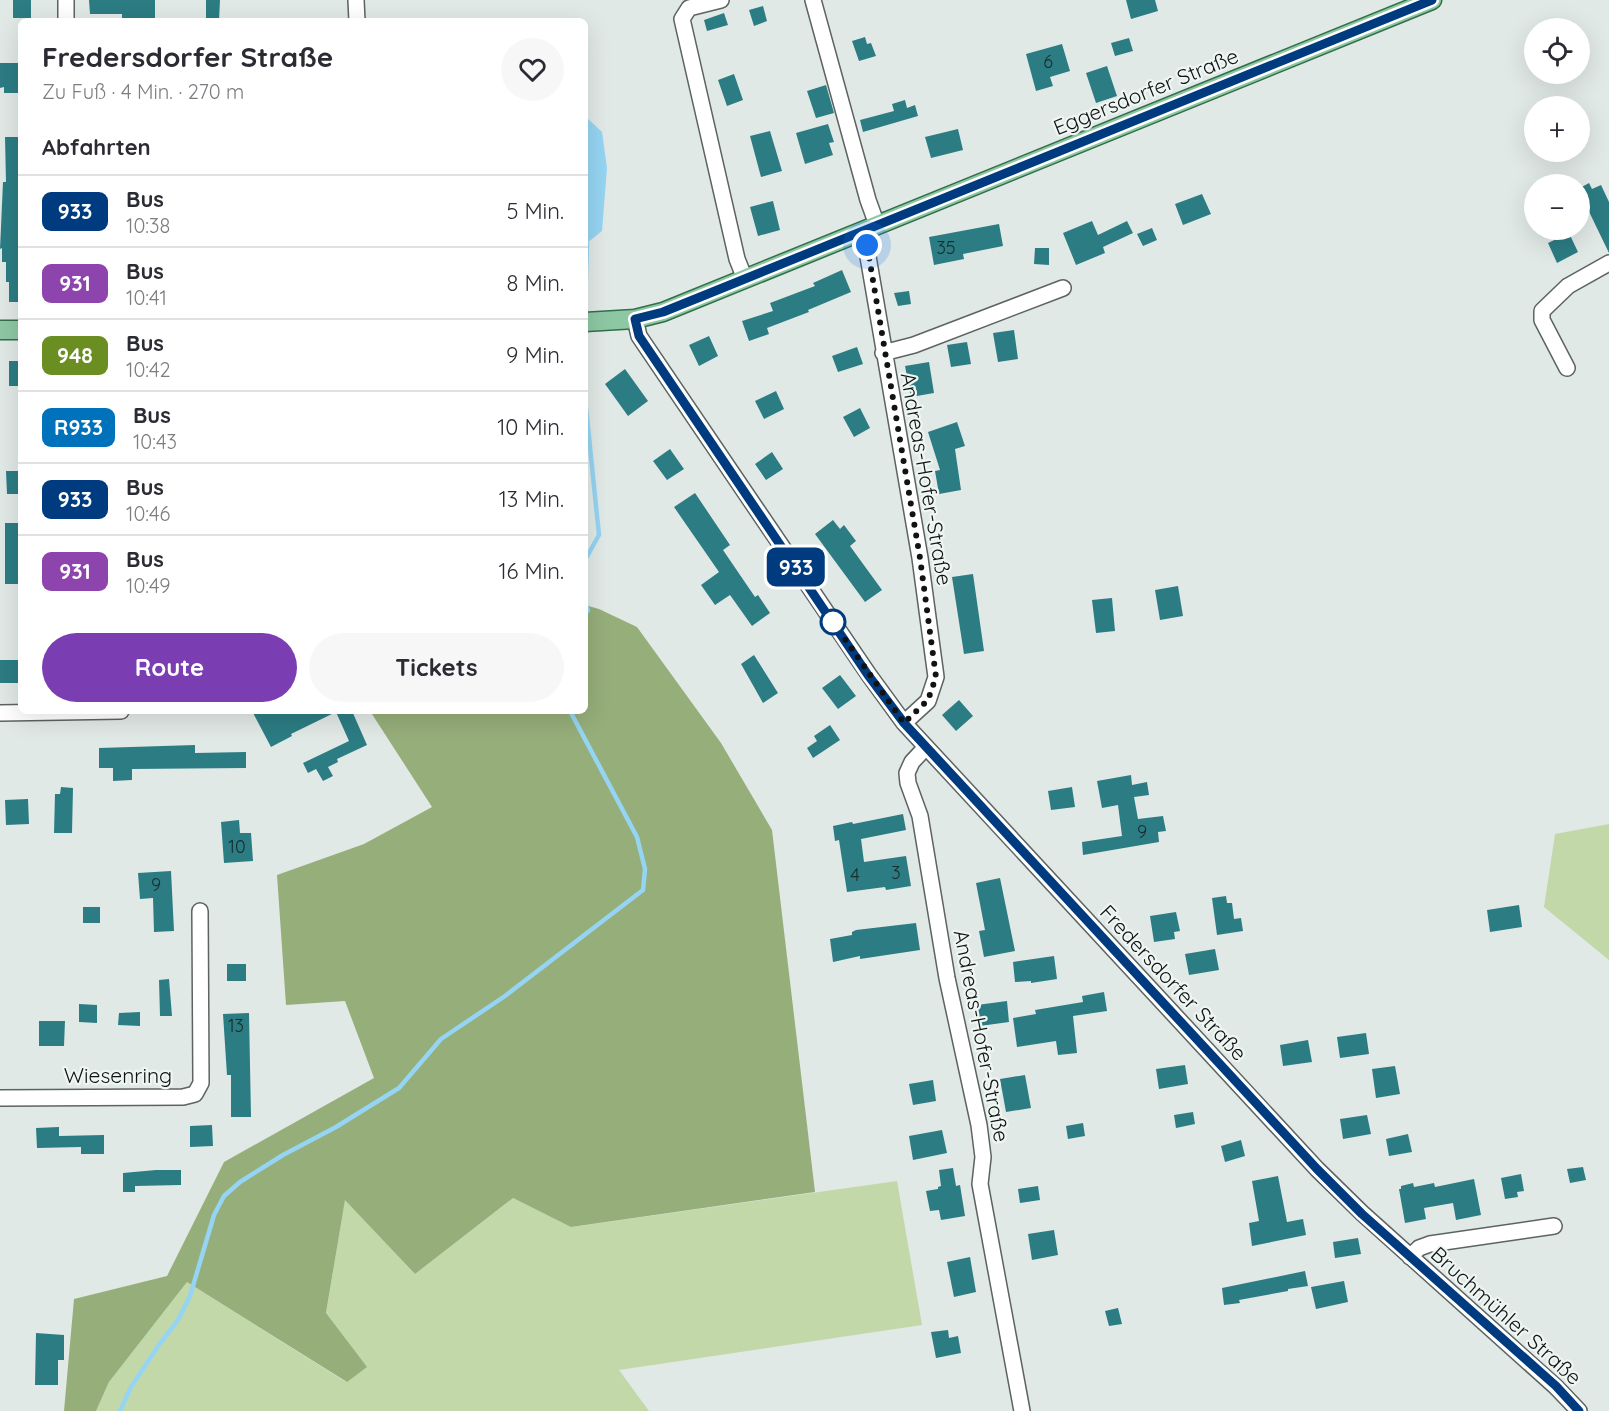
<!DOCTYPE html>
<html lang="de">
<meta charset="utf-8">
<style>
:root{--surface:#fff;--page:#f7f7f7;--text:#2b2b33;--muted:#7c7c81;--line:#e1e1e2;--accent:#7b3db2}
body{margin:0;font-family:Quicksand,sans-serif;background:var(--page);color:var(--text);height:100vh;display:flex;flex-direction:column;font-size:22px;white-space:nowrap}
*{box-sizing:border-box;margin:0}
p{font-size:20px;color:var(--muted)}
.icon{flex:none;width:33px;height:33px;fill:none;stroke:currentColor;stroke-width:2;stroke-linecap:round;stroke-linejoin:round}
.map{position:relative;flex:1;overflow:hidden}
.side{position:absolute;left:18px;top:18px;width:570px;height:696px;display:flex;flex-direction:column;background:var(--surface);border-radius:9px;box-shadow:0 6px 24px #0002}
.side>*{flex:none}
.badge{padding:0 12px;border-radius:9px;font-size:21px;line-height:39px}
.buttons{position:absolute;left:1524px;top:18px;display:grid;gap:12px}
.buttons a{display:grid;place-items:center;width:66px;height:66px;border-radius:50%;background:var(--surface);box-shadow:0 6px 24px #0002;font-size:30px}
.you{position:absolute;width:30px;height:30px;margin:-15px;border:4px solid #fff;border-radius:50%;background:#1a73e8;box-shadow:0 0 0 9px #1a73e833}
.map>.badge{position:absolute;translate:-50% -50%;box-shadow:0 0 0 3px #fff}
h2{padding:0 24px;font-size:22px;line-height:54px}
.round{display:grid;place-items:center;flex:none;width:63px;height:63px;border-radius:32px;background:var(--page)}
.overview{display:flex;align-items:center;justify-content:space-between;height:102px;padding:0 24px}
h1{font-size:28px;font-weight:700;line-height:45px}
.cta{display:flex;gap:12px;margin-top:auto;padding:12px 24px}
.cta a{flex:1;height:69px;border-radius:36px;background:var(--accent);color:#fff;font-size:24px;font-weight:700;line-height:69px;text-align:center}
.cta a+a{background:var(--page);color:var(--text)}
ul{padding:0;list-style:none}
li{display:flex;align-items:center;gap:18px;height:72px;padding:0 24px;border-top:2px solid var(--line)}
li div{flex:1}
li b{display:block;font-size:22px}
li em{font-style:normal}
li .badge{min-width:66px;font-weight:700;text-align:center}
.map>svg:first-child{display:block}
.green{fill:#c2d8a9}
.forest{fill:#96ae7a}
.water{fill:#95d4f2}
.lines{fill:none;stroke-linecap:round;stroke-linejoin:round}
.stream{stroke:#95d4f2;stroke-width:4.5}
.building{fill:#2c7c83}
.minor-casing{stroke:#5c6361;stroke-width:18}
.major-casing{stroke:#316f49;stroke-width:21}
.minor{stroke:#fff;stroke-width:15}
.major{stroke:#8ec7a3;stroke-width:18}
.line-casing{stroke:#fff;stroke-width:14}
.line{stroke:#003b80;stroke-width:9}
.walk{stroke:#101312;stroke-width:6;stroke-dasharray:0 10.8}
.stop-dot{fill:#fff;stroke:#003b80;stroke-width:3}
.labels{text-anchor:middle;stroke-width:4.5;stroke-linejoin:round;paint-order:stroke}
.number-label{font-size:18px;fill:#172d2e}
.street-label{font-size:21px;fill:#101312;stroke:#eef6f4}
</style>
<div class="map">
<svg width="1609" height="1411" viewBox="0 0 1609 1411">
<rect width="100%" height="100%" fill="#e1e9e7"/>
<path class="green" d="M1609,824v136l-65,-53 11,-73z
M897,1181l25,144 -303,45 30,41h-553l13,-29 78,-100 159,100 20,-15 -40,-53 19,-115 70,75 98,-76 59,29z"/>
<path class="forest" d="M585,605l14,4 38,18 84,116 51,87 43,362 -244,35 -58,-29 -98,76 -70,-74 -19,113 41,54 -20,15 -160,-100 -78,100 -13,29h-32l10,-112 93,-23 57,-114 150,-84 -29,-77 -59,4 -9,-130 87,-31 68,-37 -62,-96h215z"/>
<path class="water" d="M585,116l17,16 5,36 -5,63 -15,12 -2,-12z"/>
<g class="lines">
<path class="stream" d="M585,307l2,-64
M585,398l14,137 -14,25
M585,604l3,6 -3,5
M120,1411l11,-24 30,-45 17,-22 12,-24 24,-81 10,-19 16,-14 43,-27 53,-28 63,-39 42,-49 64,-43 138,-106 2,-21 -8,-32 -67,-126"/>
</g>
<path class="building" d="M13,0h18v18h-18z
M89,0h66v21h-33v-7h-32z
M206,0h14l-1,21h-13z
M1126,0h29l3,11 -27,8z
M763,6l4,15 -13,5 -5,-16z
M724,13l4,12 -21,6 -3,-11z
M865,37l2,7 4,-1 5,13 -17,5 -7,-20z
M1129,38l4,13 -18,5 -4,-13z
M1062,44l8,27 -20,6 3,9 -17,5 -10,-37z
M0,63h21v30h-17v-6l-4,1z
M1107,66l10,30 -21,7 -10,-30z
M734,74l9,26 -16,6 -9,-26z
M826,85l8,28 -18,5 -9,-27z
M905,100l2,8 8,-3 3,11 -55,16 -3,-12 34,-9 -2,-7z
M828,124l6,18 -5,1 4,12 -28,9 -9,-31z
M958,129l5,21 -32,8 -6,-21z
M770,131l12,40 -21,6 -11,-41z
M5,137h16v165h-12v-20h-3v-20h-4v-14l-2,1 3,-67h3z
M1589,183l3,6 9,-4 8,17v51l-29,-60v-5z
M1202,194l9,20 -28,11 -8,-21z
M773,201l7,29 -22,6 -8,-29z
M1092,221l6,14 29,-14 6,12 -30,14 2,6 -29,12 -13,-32z
M999,224l4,22 -40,8 1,5 -30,6 -5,-28z
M1152,228l5,12 -14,6 -6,-12z
M1569,233l9,19 -21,11 -9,-20z
M1035,248h14v17l-15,-1z
M842,270l9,22 -43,18 1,2 -42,16 2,6 -20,7 -7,-20 31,-10 -3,-8 45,-17 -2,-3z
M909,291l2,13 -13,2 -4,-13z
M1014,330l4,29 -20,3 -5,-29z
M709,336l9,20 -19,10 -10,-21z
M967,342l4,22 -20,3 -4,-22z
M857,347l6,17 -25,8 -6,-16z
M9,361h12v25h-12z
M929,362l5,31 -23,4 -6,-31z
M625,369l23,32 -20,15 -23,-32z
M776,391l8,18 -20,10 -9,-18z
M860,408l10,20 -16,9 -11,-20z
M957,422l8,24 -10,3 6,41 -22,4 -4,-23 5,-1 -12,-38z
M670,449l14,20 -17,11 -14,-19z
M772,452l11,17 -17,11 -11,-16z
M6,471h15v23h-14z
M695,493l35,52 -7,5 32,47 3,-2 12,18 -18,13 -22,-31 -15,10 -14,-20 18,-13 -45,-65z
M833,520l7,9 4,-4 12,16 -6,5 32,44 -17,12 -50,-68z
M5,523h16v61h-16z
M973,574l11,77 -20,3 -12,-77z
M1178,586l5,30 -23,4 -5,-30z
M1112,598l3,33 -19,2 -4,-33z
M754,655l24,38 -15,10 -22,-39z
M0,660h21v23h-21z
M840,675l16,21 -18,13 -16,-21z
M959,700l14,16 -17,15 -14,-16z
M252,711h100l15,34 -30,14 1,3 -10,5 5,9 -10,5 -7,-12 -8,4 -5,-10 46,-22 -13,-29 -45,22 1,2 -21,11z
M830,725l10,15 -27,18 -6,-10 10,-7 -3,-5z
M195,745v8l51,-1v16l-114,1v11l-19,1v-13h-14v-20z
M1131,775l1,10 15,-3 2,13 -15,2 4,22 25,-3 3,15 -8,1 1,10 -76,13 -1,-13 40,-6 -4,-31 -16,3 -5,-27z
M61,787l12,1 -1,45h-18l1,-39h5z
M1072,787l3,20 -24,3 -3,-19z
M28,799l1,25 -23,1 -1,-25z
M903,814l3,16 -45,9 3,23 42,-6 5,30 -25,4 -1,-3 -38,5 -8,-52 -4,1 -2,-15 19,-4 1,2z
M239,820l1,13h11l2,28 -29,2 -3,-41z
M171,871l3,60 -20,1 -1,-34 -13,1 -2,-26z
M1000,878l15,73 -31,6 -5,-26 6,-1 -9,-47z
M1226,896l1,7h5l2,16 7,-1 2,13 -26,4 -5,-37z
M1519,905l3,22 -32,5 -3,-22z
M83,907h17v16h-17z
M1176,912l4,19 -6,1 1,7 -21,3 -4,-26z
M916,923l4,27 -60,9v-3l-27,6 -3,-23 22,-4v-3l4,-2z
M1215,949l4,21 -30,5 -4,-21z
M1054,956l3,23 -26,4v-2l-16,1 -2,-20z
M227,964h19v17h-19z
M169,979l3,37h-12l-1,-36z
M1104,992l3,19 -34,5 4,37 -19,2 -2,-14 -39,6 -4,-29 23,-4 -1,-4 48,-8 -1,-6z
M1007,1001l2,21 -29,4 -3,-21z
M79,1004l18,1v18l-18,-1z
M140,1012v14l-22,-1 1,-12z
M249,1013l2,104h-20v-42h-4l-4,-61z
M39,1021h26l-1,25h-25z
M1366,1033l3,21 -29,4 -3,-21z
M1308,1040l4,22 -29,4 -3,-21z
M1185,1065l3,19 -29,5 -3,-20z
M1395,1066l5,28 -24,4 -4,-29z
M1025,1075l6,33 -25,4 -6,-33z
M933,1080l3,21 -23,4 -4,-21z
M1193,1112l2,12 -19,4 -2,-13z
M1367,1115l4,19 -28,5 -3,-20z
M1083,1123l2,13 -17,3 -2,-13z
M212,1125l1,21 -23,1v-21z
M59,1127v9l45,-1v19h-23v-7l-44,1 -1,-20z
M942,1130l5,23 -34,7 -4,-24z
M1408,1134l4,18 -23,4 -3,-17z
M1241,1140l4,16 -20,6 -4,-16z
M1583,1167l3,13 -16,3 -3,-14z
M953,1168l3,18 4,-1 5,31 -24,4 -2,-10 -9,1 -4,-20 12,-2v-2l3,-1 -2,-16z
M156,1170h25v15l-46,1v6h-12v-19z
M1521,1174l3,17 -7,1 1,5 -13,2 -4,-21z
M1278,1176l9,46 16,-3 3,16 -54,11 -3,-23 10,-2 -7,-40z
M1474,1179l7,36 -25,5 -3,-17 -29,5 2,11 -21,4 -6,-34h2v-3l12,-3 1,4 20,-4 1,4z
M1038,1186l2,14 -20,3 -2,-14z
M1054,1230l4,25 -26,5 -4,-26z
M1358,1238l3,16 -26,4 -2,-16z
M970,1257l6,35 -22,5 -7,-35z
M1305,1271l3,15 -20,3v2l-49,9 1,3 -16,2 -2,-17z
M1344,1281l4,21 -32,7 -5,-22z
M1118,1308l4,16 -13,2 -4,-15z
M948,1330l1,8 9,-2 3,17 -25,5 -5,-26z
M36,1333l28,2v25h-6v25h-23z"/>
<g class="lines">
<defs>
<path id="minor" d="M66,0v21
M356,0l1,21
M721,0l-32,8 -7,11 55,240 8,20
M813,0l55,200 9,25
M862,232l4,13 54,313 16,119 -8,24 -24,22
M635,319l4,17 230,339 35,48 413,446 45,44 194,174 23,24
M883,353l31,-8 149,-57
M1567,368l-25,-48v-9l26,-25 41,-23
M0,713l121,-2
M926,747l-14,15 -5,11 1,10 12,33 27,162 32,147 4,32 -3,27 42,227
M0,1098l183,-1 12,-3 6,-11 -1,-172
M1410,1257l9,-9 11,-4 124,-18"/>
<path id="major" d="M585,322l50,-3 28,-7 769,-312
M0,330h21"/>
</defs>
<use href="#minor" class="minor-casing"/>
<use href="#major" class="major-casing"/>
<use href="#minor" class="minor"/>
<use href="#major" class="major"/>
</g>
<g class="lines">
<defs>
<path id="line" d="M1432,0l-712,289 -57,23 -28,7 4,17 229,339 36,48 413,446 45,45 194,172 23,25"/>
</defs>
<use href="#line" class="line-casing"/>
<use href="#line" class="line"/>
<path class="walk" d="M833,622l71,101 24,-23 8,-23 -16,-119 -53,-313"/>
</g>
<circle class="stop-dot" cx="833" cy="622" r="12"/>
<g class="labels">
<g class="number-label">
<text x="1048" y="68">6</text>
<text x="946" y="254">35</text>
<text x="1142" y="838">9</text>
<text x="237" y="853">10</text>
<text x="896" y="879">3</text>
<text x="855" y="881">4</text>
<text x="156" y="891">9</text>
<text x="236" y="1032">13</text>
</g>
<g class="street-label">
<text transform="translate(1146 92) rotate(-22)" y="7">Eggersdorfer Straße</text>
<text transform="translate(926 479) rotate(80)" y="7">Andreas-Hofer-Straße</text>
<text transform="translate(1173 983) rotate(47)" y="7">Fredersdorfer Straße</text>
<text transform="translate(981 1036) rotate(79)" y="7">Andreas-Hofer-Straße</text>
<text x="118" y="1083">Wiesenring</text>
<text transform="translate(1506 1316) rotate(42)" y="7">Bruchmühler Straße</text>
</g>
</g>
</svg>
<div class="buttons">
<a><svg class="icon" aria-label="locate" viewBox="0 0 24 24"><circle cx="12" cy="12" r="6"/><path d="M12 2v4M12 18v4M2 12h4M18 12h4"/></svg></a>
<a>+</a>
<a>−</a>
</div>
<div class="you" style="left:867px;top:245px"></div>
<b class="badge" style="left:796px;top:567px;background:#003b80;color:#fff">933</b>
<section class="side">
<div class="overview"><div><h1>Fredersdorfer Straße</h1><p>Zu Fuß · 4 Min. · 270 m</p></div><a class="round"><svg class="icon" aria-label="heart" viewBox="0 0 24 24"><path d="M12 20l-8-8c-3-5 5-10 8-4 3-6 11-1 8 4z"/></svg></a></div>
<h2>Abfahrten</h2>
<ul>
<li><span class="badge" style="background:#003b80;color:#fff">933</span><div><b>Bus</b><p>10:38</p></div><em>5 Min.</em></li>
<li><span class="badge" style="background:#8e44ad;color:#fff">931</span><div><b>Bus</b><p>10:41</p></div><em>8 Min.</em></li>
<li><span class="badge" style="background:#6b8e23;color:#fff">948</span><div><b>Bus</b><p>10:42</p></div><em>9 Min.</em></li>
<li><span class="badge" style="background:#0072bc;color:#fff">R933</span><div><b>Bus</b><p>10:43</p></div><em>10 Min.</em></li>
<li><span class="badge" style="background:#003b80;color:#fff">933</span><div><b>Bus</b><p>10:46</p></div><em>13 Min.</em></li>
<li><span class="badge" style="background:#8e44ad;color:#fff">931</span><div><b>Bus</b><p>10:49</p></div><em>16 Min.</em></li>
</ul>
<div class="cta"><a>Route</a><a>Tickets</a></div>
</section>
</div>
